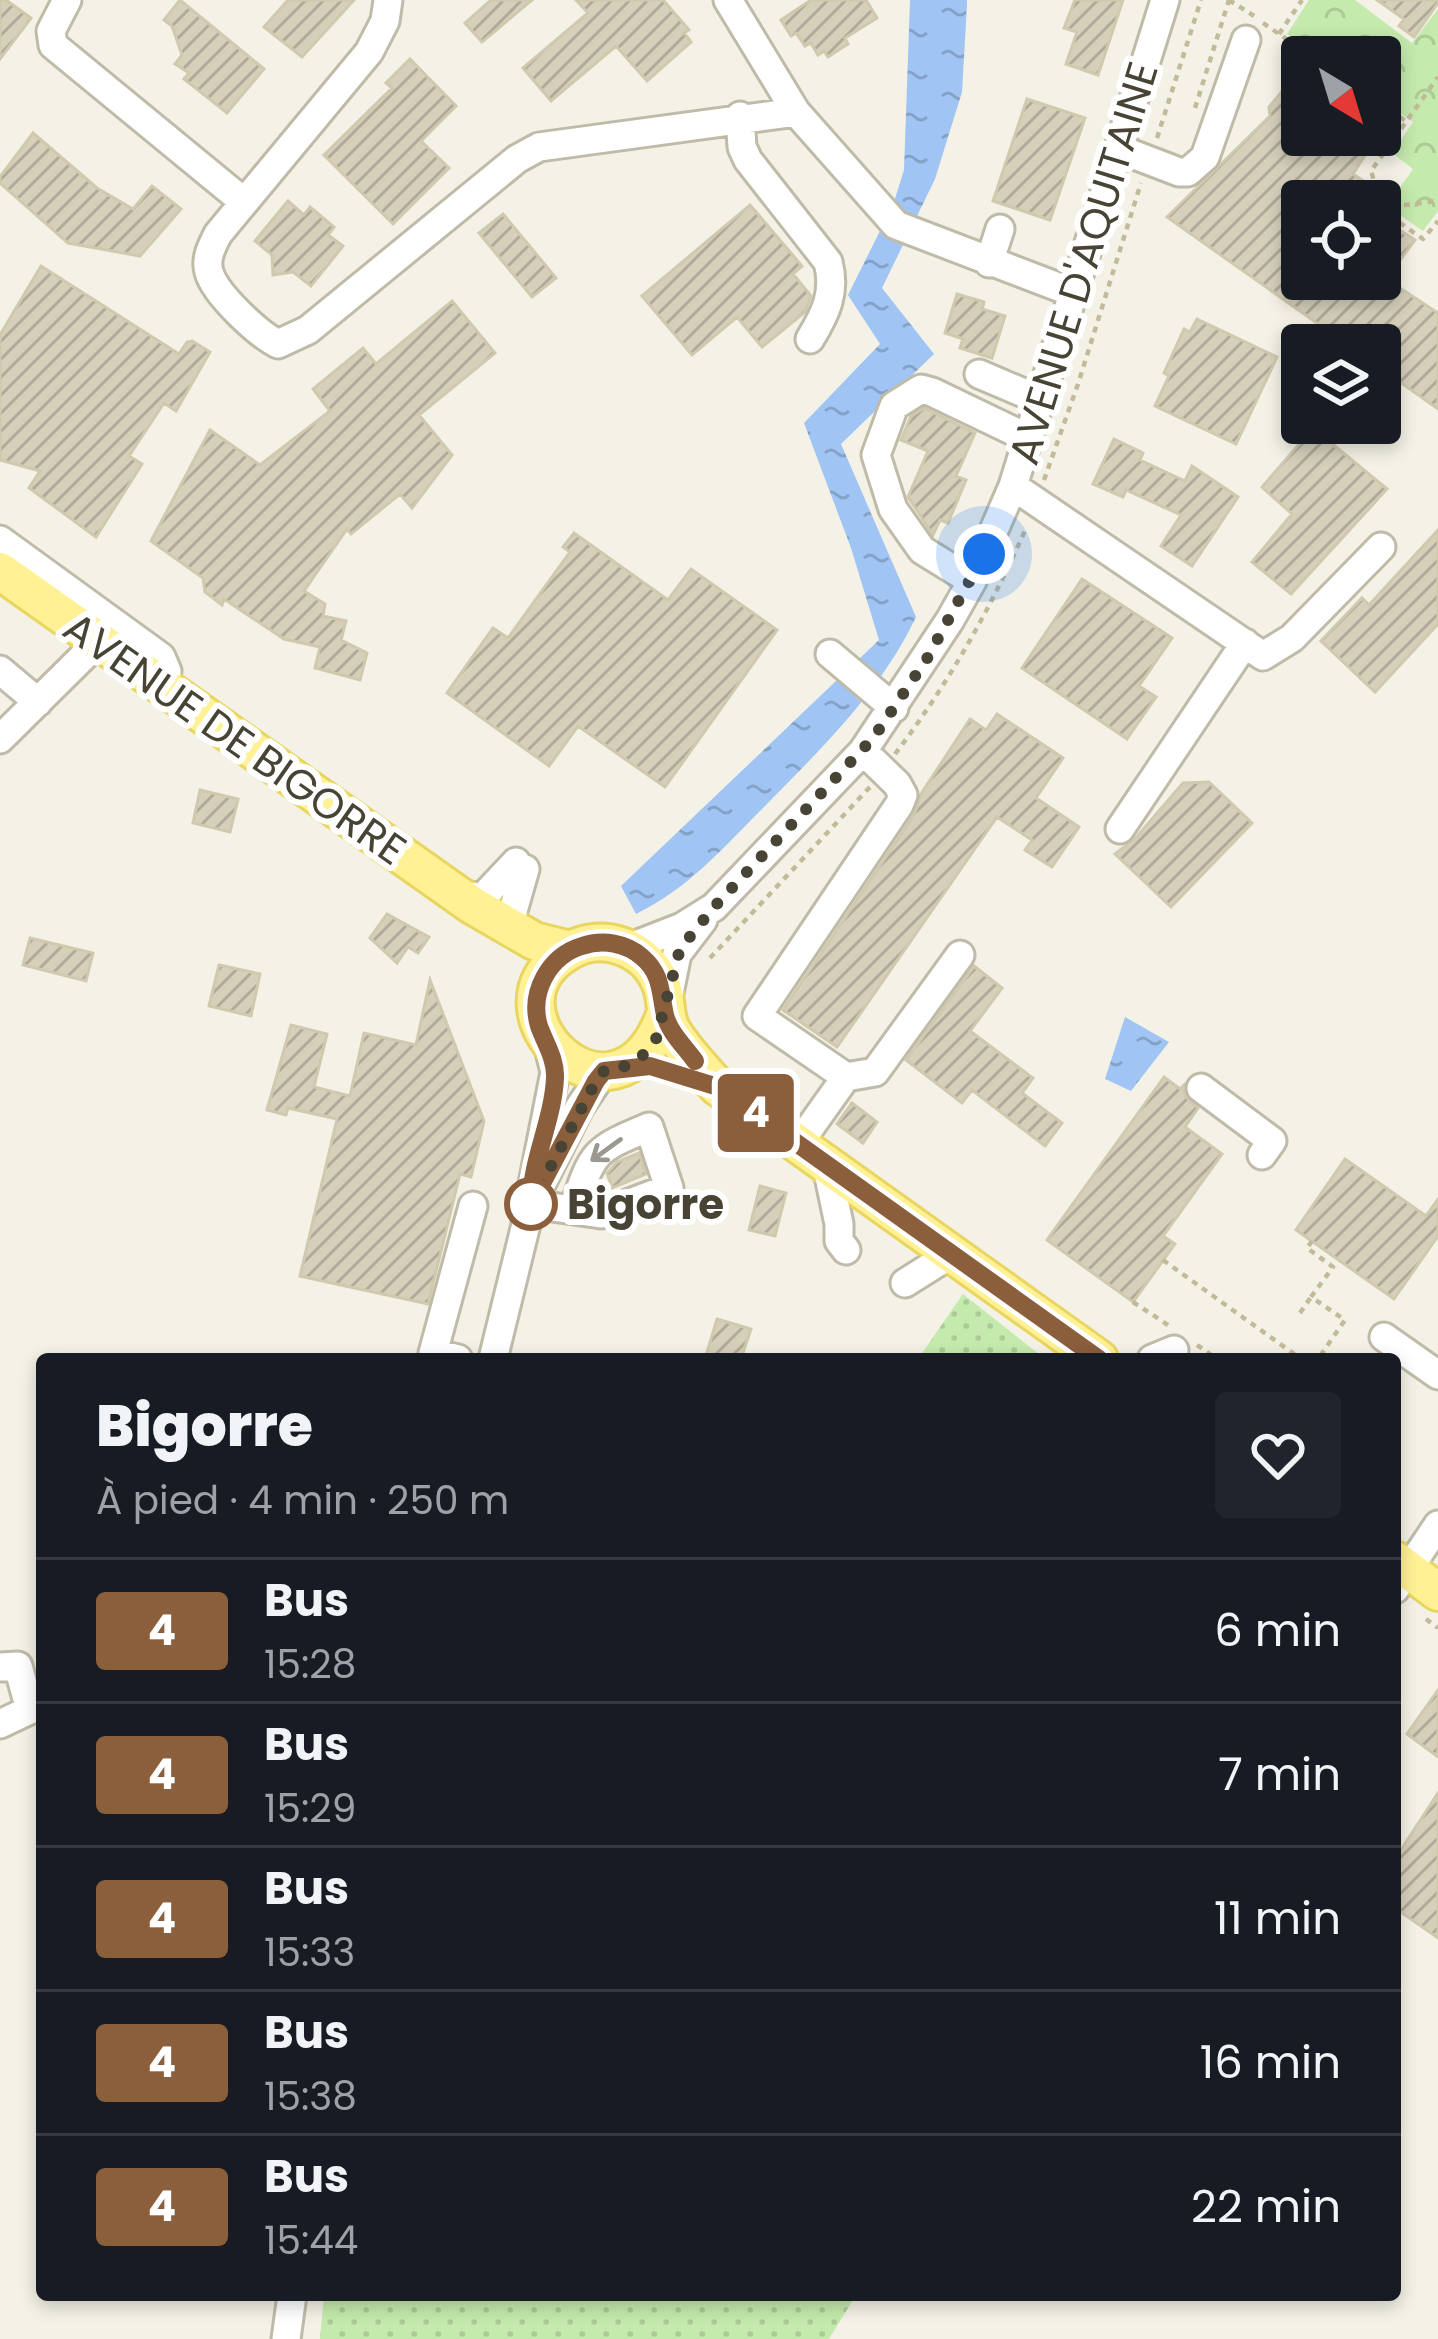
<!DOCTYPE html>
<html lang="fr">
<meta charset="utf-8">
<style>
:root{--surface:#171b24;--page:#20242c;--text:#f1f3f6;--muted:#9ea1a6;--line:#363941}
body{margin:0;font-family:Poppins,sans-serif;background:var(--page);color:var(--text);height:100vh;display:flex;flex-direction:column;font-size:45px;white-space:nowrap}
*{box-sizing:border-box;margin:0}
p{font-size:39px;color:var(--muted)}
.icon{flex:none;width:66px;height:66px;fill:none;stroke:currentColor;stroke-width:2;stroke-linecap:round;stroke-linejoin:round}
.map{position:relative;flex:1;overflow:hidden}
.drawer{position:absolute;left:36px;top:1353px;width:1365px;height:948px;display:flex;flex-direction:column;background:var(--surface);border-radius:12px;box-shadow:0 6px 18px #0003}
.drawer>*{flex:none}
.badge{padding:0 24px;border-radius:9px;font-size:42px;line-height:78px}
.needle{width:78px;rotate:142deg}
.tools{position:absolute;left:1281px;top:36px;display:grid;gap:24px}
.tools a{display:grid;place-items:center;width:120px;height:120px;border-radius:12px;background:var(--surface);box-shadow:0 6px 18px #0003;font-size:60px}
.you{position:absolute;width:60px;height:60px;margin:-30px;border:9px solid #fff;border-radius:50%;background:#1a73e8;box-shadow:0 0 0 18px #1a73e833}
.map>.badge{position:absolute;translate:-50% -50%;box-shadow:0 0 0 6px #fff}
.round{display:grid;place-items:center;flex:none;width:126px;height:126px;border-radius:12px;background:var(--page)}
.headline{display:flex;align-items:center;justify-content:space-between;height:204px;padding:0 60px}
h1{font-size:57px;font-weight:800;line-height:90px}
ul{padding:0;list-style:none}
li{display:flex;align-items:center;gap:36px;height:144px;padding:0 60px;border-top:3px solid var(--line)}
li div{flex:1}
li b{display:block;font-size:45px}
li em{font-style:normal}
li .badge{min-width:132px;font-weight:700;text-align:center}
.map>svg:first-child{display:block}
.grass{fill:url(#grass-dots)}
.forest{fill:url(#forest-crowns)}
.water{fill:url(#water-ripples)}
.building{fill:url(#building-hatch);stroke:#d1c9ae;stroke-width:3}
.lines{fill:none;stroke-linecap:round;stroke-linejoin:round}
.minor-casing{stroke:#c0bba8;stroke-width:33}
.major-casing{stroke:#e9d55f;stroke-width:42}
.path{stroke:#c2ba99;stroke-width:4.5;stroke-dasharray:6 6;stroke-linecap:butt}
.minor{stroke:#fff;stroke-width:27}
.major{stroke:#fff194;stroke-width:36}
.oneway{stroke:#9a9890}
.line-casing{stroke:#fff;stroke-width:27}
.line{stroke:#8b5e3c;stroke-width:18}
.walk{stroke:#474335;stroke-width:12;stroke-dasharray:0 21.6}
.stop-dot{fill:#fff;stroke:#8b5e3c;stroke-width:6}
.labels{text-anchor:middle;stroke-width:12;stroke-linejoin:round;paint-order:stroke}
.street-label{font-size:42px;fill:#474335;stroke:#fff}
.stop-label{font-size:42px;font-weight:bold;fill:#474335;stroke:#fff;text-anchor:start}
</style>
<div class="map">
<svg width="1438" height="2339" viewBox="0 0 1438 2339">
<defs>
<pattern id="grass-dots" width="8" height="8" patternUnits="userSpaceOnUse" patternTransform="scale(3)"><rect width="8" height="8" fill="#c5eaad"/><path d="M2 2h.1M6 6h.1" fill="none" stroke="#abca95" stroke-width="1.8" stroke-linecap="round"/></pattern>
<pattern id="forest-crowns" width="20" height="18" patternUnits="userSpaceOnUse" patternTransform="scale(3)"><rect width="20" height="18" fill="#c5eaad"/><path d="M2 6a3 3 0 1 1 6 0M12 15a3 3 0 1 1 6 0" fill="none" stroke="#abca95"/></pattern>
<pattern id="water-ripples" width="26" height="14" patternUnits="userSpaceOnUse" patternTransform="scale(3)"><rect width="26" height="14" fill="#a0c4f3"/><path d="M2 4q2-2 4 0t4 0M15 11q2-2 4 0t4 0" fill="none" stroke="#84a1c6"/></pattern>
<pattern id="building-hatch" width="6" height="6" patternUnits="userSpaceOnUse" patternTransform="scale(3)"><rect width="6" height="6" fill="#d6d0bb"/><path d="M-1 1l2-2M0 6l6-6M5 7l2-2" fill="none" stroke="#afaa99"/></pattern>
</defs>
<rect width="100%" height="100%" fill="#f4f2e6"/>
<path class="grass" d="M963,1294l82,65h-127z
M324,2295h532l-27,44h-509z"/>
<path class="forest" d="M1309,0h46l57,43 26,-34v202l-15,20 -36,-25 26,-37 -21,-16 21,-31 -33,-23v-42h-60l-33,-23z"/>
<path class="water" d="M910,0h57v5l-5,87 -27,87 -53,109 52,66 -93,90 75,173c-35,74 -95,132 -152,190 -40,40 -76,82 -128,107l-15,-28 258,-246 -28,-92 -47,-125 76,-79 -32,-49 45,-90 11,-35z
M1125,1017l44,25 -38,49 -26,-12z"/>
<path class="building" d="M0,0h6l25,18 -31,41z
M180,0l84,69 -37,44 -43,-34 5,-6 -14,-9 7,-9 -10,-29 -8,-6z
M288,0h66l-52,57 -38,-30z
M491,0h41l-50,42 -17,-19z
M576,0h87l26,30 -5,3 7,9 -44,39 -31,-35 -65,55 -28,-33 65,-55z
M811,0h55l11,18 -32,20 3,6 -20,13 -4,-6 -6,4 -7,-12 -6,3 -9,-13 -5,3 -10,-16z
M1075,0h48l-25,75 -32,-11 11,-32 -13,-4z
M1377,0h61v3l-24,34 -15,-11 5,-7z
M410,59l46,47 -35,35 28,27 -56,56 -69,-69 68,-67 -6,-5z
M1288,84l14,9v42h76l-25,39 16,11 -11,16h-56v78h78v-62l35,23 -29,39 52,34v96l-58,-41v-23h-32l-181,-128 103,-101 -1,-9z
M1027,99l58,19 -35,102 -57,-19z
M33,133l64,55 36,21 19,-23 29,23 -41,47 -72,-13 -68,-60v-6z
M288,201l16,14 6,-8 24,20 -6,8 15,11 -32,40 -18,-14 -20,3 -1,-20 -17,-14z
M750,205l52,61 -9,8 18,22 -6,16 -43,35 -25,-30 -45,38 -50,-59z
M503,214l53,64 -24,19 -53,-64z
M41,266l138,88 8,-12 5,-1 18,11 -34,59 -12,-8 -35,53 13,8 -46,73 -67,-49 11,-17 -40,-11v-125z
M957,294l27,8 -2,7 23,7 -13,42 -32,-10 3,-9 -18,-6z
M452,301l43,52 -76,62 33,40 -40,53 -12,-14 -49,40 -4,-5 -43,62 21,13 -2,12 23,5 -5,19 26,13 -7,27 -45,-12 5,-21 -36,-8 -60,-40 -2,6 -17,-13 -2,-14 -52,-37 59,-111 50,35 70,-54 -17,-22 50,-41 13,16z
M1197,319l80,38 -41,87 -81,-38 14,-30 -5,-3 20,-44 6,3z
M924,408l51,25 -19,43 10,4 -18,43 -8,-3 -7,15 -25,-38 20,-46 -27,-11 10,-24z
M1313,428l74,61 -96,105 -39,-32 40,-48 -30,-27z
M1114,439l29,14 -3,7 45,21 7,-15 46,31 -46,69 -31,-20 20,-31 -55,-25 -3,7 -30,-13z
M1438,530v94l-63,68 -54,-51 41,-43 7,7z
M574,533l94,67 23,-31 86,61 -112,157 -87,-61 -29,40 -102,-73 46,-65 15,10 62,-86 -7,-5z
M1082,579l90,59 -33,48 17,11 -29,42 -105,-71z
M997,714l66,44 -27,40 43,29 -27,40 -27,-17 7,-10 -35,-23 -160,230 -54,-37 131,-195 7,-21 49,-75 16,11z
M1209,782l43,41 -81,84 -56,-53 19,-14 49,-57z
M200,790l38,9 -8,33 -37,-9z
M387,914l42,23 -11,16 -10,-6 -11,16 -27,-25z
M30,938l63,15 -7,28 -63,-16z
M219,965l41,9 -9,42 -42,-10z
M974,966l28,22 -32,43 63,47 -11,15 40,30 -17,23 -73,-56 -10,13 -56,-43z
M430,980l54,141 -13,56 -11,-3 -32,130 -128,-28 37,-157 -49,-11 -2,7 -19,-5 24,-85 36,9 -13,53 36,9 14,-63 52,12z
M1164,1077l16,12 4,-4 1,11 13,12 -13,19 37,27 -59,82 12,8 -42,58 -86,-62z
M852,1103l25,19 -14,21 -26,-19z
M639,1153l7,21 -34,14 -5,-15 10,-11z
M1345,1159l81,57 12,-17v37l-44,63 -98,-69z
M760,1186l26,7 -11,43 -26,-6z
M717,1319l34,10 -10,30h-36z
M1438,1690v67l-31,-23z
M1438,1793v145l-43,-30v-49z"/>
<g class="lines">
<defs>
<path id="minor" d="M67,0l-16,31 2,14 191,157
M388,0l-3,21 -16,31 -151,182c-6,12 -13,24 -9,38 6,22 49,62 69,72l30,-14 209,-171 22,-12 257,-35
M728,0l68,112 100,113 178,68
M740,116l2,31 6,13 80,102c8,30 -2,51 -18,77
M1119,149l60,23h9l17,-15 41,-117
M989,263l11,-34
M979,374l61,26
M1013,486l250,170 29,-18 89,-91
M0,540l161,117 6,14 -6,17
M972,581l-50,-31 -29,-41 -17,-54 18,-49 27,-17 11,3 96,46
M830,654l64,54
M0,670l38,32
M0,739l98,-97
M1120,829l125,-186
M458,894l24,4 34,-36
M509,925l16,-56
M628,948l54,-21 32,-20 149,-156 87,-131 22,-39 41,-95 152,-486
M667,1003l10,-49 26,-34
M846,1077l-89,-61 142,-211 4,-10 -6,-11 -34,-33
M1201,1088l71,53 -10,14
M799,1143l47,-66 29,-5 85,-117
M826,1162l13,62v17l7,9
M531,1194l24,-122 -7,-28
M531,1204l70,10 68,-26 -20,-61c-55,23 -56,24 -75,81
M905,1283l46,-29
M1384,1337l54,38
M458,1359l-25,-6 40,-147
M493,1359l38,-155 48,-96 25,-37
M1152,1359l22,-9
M1395,1589l43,-64
M1,1667l17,-1 12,44
M0,1724l42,-20
M286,2339l6,-44"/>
<path id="major" d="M0,571l472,334 62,36 36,9
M665,1015c-50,135 -194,-8 -96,-64 34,-20 78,-3 92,33 6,15 3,30 10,45 12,21 31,40 47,58l381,272
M1395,1560l43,32"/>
</defs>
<use href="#minor" class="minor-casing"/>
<use href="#major" class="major-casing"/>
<path class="path" d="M1229,0l25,16
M1263,23l50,34
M1279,34l23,-34
M1380,103l27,19
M1195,108l34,-108
M1157,138l44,-138
M1368,201l7,-17 -4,-13 67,-94
M1380,208l58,-7
M1380,209l43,30 15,-18
M1044,480l34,-96 63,-201
M895,754c54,-71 96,-146 132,-228
M710,958l160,-171
M1312,1241l-5,7 26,19 -22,30 34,23 -27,39
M1163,1260l138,99
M1133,1302l35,23
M1300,1313l11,-16
M1197,1345l20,14
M1426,1619l12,9"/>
<use href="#minor" class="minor"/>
<use href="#major" class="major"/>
</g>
<defs><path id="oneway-shaft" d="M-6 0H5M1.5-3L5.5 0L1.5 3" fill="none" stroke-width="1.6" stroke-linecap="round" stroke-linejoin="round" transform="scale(3)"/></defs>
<use class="oneway" href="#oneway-shaft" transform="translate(606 1150) rotate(144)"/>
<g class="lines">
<defs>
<path id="line" d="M695,1061c-10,-14 -26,-29 -30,-46 -5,-23 -3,-41 -23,-58 -16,-14 -39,-18 -60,-11 -33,10 -53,46 -43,80 6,17 17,33 16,52 -2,43 -24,82 -24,126l65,-123 8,-10 46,-5 68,21 381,272"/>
</defs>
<use href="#line" class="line-casing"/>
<use href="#line" class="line"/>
<path class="walk" d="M531,1204l65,-123 8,-10 21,-5 18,-11 13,-16 24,-90 34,-42 160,-170 54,-80 56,-103"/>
</g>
<circle class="stop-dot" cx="531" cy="1204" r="24"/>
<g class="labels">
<g class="street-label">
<text transform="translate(1083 263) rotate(-73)" y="15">AVENUE D'AQUITAINE</text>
<text transform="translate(235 738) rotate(35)" y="15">AVENUE DE BIGORRE</text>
</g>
<g class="stop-label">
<text x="567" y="1219">Bigorre</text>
</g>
</g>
</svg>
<div class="tools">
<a><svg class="needle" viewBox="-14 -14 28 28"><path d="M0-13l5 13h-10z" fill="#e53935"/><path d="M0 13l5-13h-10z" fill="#9ea1a6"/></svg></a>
<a><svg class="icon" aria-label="locate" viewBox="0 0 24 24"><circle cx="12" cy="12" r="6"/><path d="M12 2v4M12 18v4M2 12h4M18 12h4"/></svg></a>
<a><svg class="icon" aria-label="layers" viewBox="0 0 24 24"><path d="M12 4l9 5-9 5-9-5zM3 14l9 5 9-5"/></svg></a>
</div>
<div class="you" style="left:984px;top:554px"></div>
<b class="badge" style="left:756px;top:1113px;background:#8b5e3c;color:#fff">4</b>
<section class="drawer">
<div class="headline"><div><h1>Bigorre</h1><p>À pied · 4 min · 250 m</p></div><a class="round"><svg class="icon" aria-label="heart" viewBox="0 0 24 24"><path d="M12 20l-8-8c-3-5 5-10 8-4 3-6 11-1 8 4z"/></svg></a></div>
<ul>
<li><span class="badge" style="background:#8b5e3c;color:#fff">4</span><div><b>Bus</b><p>15:28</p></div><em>6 min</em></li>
<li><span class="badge" style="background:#8b5e3c;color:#fff">4</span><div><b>Bus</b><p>15:29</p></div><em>7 min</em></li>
<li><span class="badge" style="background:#8b5e3c;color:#fff">4</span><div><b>Bus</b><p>15:33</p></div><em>11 min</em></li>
<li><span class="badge" style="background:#8b5e3c;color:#fff">4</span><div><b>Bus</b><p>15:38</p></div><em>16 min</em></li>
<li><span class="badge" style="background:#8b5e3c;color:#fff">4</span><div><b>Bus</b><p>15:44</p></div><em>22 min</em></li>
</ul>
</section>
</div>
